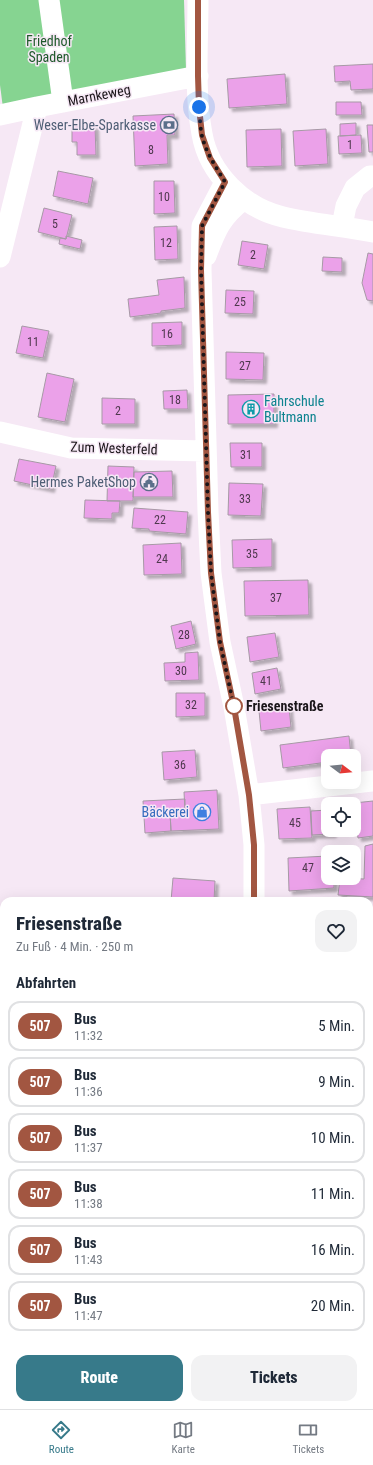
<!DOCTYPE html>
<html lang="de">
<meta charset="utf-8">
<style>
:root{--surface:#fff;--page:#f2f2f3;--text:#1f2937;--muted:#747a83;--line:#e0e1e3;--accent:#377a8a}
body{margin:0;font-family:"Roboto Condensed",sans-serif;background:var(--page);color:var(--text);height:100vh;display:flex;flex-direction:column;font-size:15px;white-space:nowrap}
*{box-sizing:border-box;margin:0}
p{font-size:13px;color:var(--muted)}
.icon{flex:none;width:22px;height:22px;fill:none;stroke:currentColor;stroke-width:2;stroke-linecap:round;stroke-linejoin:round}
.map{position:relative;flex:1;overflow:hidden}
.details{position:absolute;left:0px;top:897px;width:373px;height:512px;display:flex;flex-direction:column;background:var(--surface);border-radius:12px 12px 0 0;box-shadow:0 4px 16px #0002}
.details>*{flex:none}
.badge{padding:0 8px;border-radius:13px;font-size:14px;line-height:26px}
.needle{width:26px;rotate:106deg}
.fabs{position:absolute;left:321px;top:749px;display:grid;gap:8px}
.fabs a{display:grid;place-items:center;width:40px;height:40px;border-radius:8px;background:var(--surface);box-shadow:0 4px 16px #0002;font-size:20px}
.you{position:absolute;width:20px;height:20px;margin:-10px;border:3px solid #fff;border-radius:50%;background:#1a73e8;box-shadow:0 0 0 6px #1a73e833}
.map>.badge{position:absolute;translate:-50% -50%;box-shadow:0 0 0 2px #fff}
h2{padding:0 16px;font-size:15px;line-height:36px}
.round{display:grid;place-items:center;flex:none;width:42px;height:42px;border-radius:12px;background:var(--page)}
.headline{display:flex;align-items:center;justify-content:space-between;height:68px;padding:0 16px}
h1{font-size:19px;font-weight:800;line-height:30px}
.cta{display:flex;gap:8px;margin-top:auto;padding:8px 16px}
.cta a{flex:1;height:46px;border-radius:12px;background:var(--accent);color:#fff;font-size:16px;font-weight:800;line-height:46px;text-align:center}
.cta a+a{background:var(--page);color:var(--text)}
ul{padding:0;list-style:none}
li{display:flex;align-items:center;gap:12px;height:50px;margin:0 8px 6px;padding:0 8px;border:2px solid var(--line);border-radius:12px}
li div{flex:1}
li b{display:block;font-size:15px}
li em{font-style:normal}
li .badge{min-width:44px;font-weight:700;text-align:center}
.tab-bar{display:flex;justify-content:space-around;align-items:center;height:56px;border-top:1px solid var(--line);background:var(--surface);font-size:11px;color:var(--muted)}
.tab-bar a{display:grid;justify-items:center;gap:2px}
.tab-bar .on{color:var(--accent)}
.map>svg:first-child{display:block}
.green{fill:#86d491}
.building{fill:#eba1e9;stroke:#a699a5;filter:url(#shadow)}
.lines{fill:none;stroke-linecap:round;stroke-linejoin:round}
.minor{stroke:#fff;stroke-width:21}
.line-casing{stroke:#fff;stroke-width:9}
.line{stroke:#a25641;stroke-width:6}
.walk{stroke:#1a1519;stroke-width:4;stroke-dasharray:0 7.2}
.stop-dot{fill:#fff;stroke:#a25641;stroke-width:2}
.labels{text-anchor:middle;stroke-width:3;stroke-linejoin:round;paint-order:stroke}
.number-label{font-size:12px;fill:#4e384d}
.park-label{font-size:14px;fill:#1f592b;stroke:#f6e8f5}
.street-label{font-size:14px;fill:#1a1519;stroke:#f6e8f5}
.service-label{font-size:14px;fill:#4e5e75;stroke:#f6e8f5;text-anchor:end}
.culture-label{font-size:14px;fill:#0d838f;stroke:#f6e8f5;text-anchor:start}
.stop-label{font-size:14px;font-weight:bold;fill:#1a1519;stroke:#f6e8f5;text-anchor:start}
.shop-label{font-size:14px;fill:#366cbe;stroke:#f6e8f5;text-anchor:end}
</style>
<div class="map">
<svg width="373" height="1409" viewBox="0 0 373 1409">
<defs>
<filter id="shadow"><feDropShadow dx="3.5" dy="3.5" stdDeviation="1" flood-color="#0004"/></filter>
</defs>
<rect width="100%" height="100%" fill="#f6e8f5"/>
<path class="green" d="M0,0h184l2,70 -183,38 -3,-23z"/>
<path class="building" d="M373,64v25l-22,1 -1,-9 -15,1 -1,-16z
M285,74l2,30 -58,4 -2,-29z
M336,102h25l1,13h-26z
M174,114l1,21h-8l1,29 -33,2 -2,-50z
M356,123v12l-16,1v-12z
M367,125h6v27h-4z
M72,126h23l1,29h-19v-13h-5z
M281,129l1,37 -35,1 -1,-37z
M326,129l2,35 -33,2 -2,-35z
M361,135l1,18 -23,1 -1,-18z
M58,171l35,7 -5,26 -35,-8z
M154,181h20l1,32 -21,1z
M44,208l28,7 -6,24 -28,-7z
M177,226l1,33 -23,1 -1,-33z
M66,236l16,4 -2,9 -21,-5 1,-6 6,1z
M242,241l26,4 -4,24 -26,-4z
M368,253l5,1v47l-6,-1 -5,-17z
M323,257l19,1v14l-20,-1z
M184,277l1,31 -24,3v2l-31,4 -2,-18 31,-4 -2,-15z
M226,290l28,1 -1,23 -28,-1z
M182,322v23l-30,1v-23z
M22,326l27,5 -6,27 -27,-5z
M226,352l38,1 -1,27 -37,-1z
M47,373l27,6 -9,43 -27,-5z
M187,390l1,19h-24l-1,-18z
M274,394v30h-46v-29z
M102,398l33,1v25h-33z
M230,443h32v24h-31z
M19,459l37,7 -5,23 -37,-8z
M108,466l26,1 -1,34h-26z
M172,471l1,26h-40l1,-25z
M229,483l34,1 -2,32 -33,-1z
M85,500l35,1 -1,12h-7v6l-28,-1z
M134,508l54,4 -2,22 -37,-3v-2l-17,-1z
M272,539v28l-39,1 -1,-28z
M181,543l1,31 -38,1 -1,-30z
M308,580l1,35 -64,1 -1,-35z
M191,621l5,23 -20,5 -5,-23z
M275,633l4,24 -29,5 -3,-25z
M198,652l1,28 -34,1 -1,-18 21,-1v-9z
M277,668l4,21 -26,5 -3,-21z
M176,693h29v23l-29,1z
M289,707l2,20 -30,4 -2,-20z
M349,736l2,20h-23v6l-45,6 -3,-23z
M195,750l2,27 -33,3 -2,-28z
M217,790l2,39 -48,2 -1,-19 15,-1 -1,-19z
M185,799v12l-15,1 1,19 -26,2 -2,-32z
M373,801v35l-15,2 -4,-35z
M310,807l2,31 -33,1 -2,-30z
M328,810v20h5v4l-21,1 -1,-24z
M373,844v53l-35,-2 2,-17 24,1 1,-33z
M328,856v22h6v10l-45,3 -1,-33z
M173,878l42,3 -1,20h-43z
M0,994h4v24l-4,-1z
M369,997h4v25h-4z
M369,1022h4v18h-4z
M0,1229l4,1v25l-4,-1z
M0,1287l4,1v40l-4,15z
M141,1405h37v4h-37z
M310,1405h26l-2,4h-17z"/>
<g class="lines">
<path class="minor" d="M49,0l14,102
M198,0c0,44 -4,91 4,134 7,40 42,74 81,83 29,7 60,9 90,15
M0,115l37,-8 161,-31
M225,182l-23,44 -1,43 7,242 3,62 9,69 14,65 15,88 5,50v56
M342,226l4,-20 9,-18 15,-12h3
M206,256c10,-27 15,-39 38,-57
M0,257l37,-150
M0,432l71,16 135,3
M249,795l124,-14
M0,965h4
M0,1262h4
M369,1375l4,3"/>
</g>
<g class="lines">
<defs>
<path id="line" d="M198,0v76l1,31 3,28 8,23 15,24 -23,44 -1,44 7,242 3,61 9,69 14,65 15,88 5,50v56"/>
</defs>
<use href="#line" class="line-casing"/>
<use href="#line" class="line"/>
<path class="walk" d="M199,107c1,10 1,20 3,29 4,17 14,31 23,46l-23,44 -1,44 7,242 3,61 9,69 14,65v-1"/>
</g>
<defs>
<symbol id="bank-ring" viewBox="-11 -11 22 22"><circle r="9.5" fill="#f6e8f5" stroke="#5c6f8a" stroke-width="1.5"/><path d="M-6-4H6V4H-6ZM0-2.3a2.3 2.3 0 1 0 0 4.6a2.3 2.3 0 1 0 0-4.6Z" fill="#5c6f8a"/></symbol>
<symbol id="building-ring" viewBox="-11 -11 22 22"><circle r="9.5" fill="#f6e8f5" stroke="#0f9aa8" stroke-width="1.5"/><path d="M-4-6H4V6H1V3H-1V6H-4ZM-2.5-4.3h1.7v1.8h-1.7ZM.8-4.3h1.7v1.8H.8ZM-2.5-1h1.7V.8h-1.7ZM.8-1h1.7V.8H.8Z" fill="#0f9aa8"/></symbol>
<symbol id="civic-ring" viewBox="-11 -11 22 22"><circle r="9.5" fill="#f6e8f5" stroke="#5c6f8a" stroke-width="1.5"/><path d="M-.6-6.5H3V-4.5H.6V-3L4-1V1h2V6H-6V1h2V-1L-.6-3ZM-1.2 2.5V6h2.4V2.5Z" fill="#5c6f8a"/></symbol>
<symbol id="shop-ring" viewBox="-11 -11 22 22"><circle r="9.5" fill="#f6e8f5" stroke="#3f7fe0" stroke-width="1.5"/><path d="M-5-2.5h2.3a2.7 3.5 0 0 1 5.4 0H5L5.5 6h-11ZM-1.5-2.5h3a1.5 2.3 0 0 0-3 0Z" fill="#3f7fe0"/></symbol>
</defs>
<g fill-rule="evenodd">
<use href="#bank-ring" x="159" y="115" width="20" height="20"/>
<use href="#building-ring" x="241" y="399" width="20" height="20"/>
<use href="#civic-ring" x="139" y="472" width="20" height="20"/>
<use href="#shop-ring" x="192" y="802" width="20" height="20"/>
</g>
<circle class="stop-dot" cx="234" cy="706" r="8"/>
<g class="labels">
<g class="number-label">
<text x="350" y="149">1</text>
<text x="151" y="154">8</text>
<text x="164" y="201">10</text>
<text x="55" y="228">5</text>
<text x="166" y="247">12</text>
<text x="253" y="259">2</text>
<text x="240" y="306">25</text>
<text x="167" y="338">16</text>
<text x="33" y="346">11</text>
<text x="245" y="370">27</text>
<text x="175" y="404">18</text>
<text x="118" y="415">2</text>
<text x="246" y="459">31</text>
<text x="245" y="503">33</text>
<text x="160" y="524">22</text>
<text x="252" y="558">35</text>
<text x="162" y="563">24</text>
<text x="276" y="602">37</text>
<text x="184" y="639">28</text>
<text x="181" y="675">30</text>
<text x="266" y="685">41</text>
<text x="191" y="709">32</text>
<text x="180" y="769">36</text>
<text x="295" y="827">45</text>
<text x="308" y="872">47</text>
</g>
<g class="park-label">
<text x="49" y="46">Friedhof<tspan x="49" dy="16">Spaden</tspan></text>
</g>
<g class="street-label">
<text transform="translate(99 95) rotate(-11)" y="5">Marnkeweg</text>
<text transform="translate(114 448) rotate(2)" y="5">Zum Westerfeld</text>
</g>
<g class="service-label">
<text x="156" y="130">Weser-Elbe-Sparkasse</text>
<text x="136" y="487">Hermes PaketShop</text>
</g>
<g class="culture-label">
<text x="264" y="406">Fahrschule<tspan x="264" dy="16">Bultmann</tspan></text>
</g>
<g class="stop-label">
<text x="246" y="711">Friesenstraße</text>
</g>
<g class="shop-label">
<text x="189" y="817">Bäckerei</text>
</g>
</g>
</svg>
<div class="fabs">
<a><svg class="needle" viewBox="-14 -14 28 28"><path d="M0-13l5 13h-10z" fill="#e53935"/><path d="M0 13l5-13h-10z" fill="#747a83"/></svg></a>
<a><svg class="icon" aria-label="locate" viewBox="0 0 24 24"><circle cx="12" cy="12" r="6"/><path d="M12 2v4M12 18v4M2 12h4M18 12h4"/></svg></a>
<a><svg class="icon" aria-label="layers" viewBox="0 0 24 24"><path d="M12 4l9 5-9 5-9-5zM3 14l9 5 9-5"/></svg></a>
</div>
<div class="you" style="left:199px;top:107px"></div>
<section class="details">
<div class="headline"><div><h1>Friesenstraße</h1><p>Zu Fuß · 4 Min. · 250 m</p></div><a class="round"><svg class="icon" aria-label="heart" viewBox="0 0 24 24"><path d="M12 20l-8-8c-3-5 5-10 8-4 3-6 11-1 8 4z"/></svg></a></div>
<h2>Abfahrten</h2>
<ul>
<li><span class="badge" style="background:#a25641;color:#fff">507</span><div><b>Bus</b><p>11:32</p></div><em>5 Min.</em></li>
<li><span class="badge" style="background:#a25641;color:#fff">507</span><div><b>Bus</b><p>11:36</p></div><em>9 Min.</em></li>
<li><span class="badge" style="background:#a25641;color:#fff">507</span><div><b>Bus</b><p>11:37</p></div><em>10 Min.</em></li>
<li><span class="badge" style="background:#a25641;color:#fff">507</span><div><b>Bus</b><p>11:38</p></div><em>11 Min.</em></li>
<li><span class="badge" style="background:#a25641;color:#fff">507</span><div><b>Bus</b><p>11:43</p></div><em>16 Min.</em></li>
<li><span class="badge" style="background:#a25641;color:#fff">507</span><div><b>Bus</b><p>11:47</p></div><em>20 Min.</em></li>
</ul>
<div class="cta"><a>Route</a><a>Tickets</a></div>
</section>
</div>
<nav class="tab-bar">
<a class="on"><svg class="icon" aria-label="directions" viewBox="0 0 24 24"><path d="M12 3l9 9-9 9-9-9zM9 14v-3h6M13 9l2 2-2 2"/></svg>Route</a>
<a><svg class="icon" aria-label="map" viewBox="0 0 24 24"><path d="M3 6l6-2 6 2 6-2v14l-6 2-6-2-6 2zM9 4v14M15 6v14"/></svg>Karte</a>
<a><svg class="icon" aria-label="tickets" viewBox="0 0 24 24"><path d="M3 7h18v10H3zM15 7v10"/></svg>Tickets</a>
</nav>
